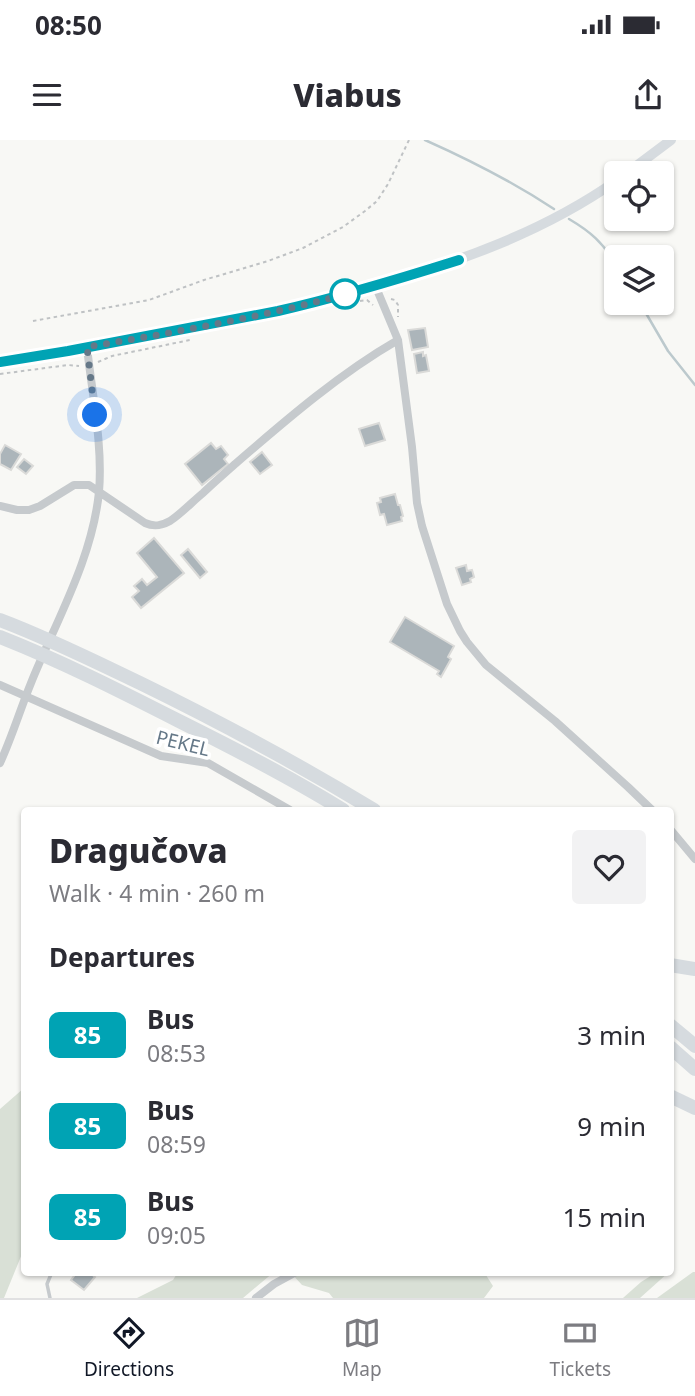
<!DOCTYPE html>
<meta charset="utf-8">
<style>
:root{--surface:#fff;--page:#f2f2f3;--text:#2b2b33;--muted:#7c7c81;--line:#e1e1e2;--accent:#111827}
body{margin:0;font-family:"Noto Sans",sans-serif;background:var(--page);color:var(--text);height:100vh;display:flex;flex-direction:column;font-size:26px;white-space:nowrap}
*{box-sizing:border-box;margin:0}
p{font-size:23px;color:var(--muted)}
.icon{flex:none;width:38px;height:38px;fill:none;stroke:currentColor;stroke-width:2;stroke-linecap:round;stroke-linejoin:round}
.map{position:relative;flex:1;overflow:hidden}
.sheet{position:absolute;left:21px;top:667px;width:653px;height:469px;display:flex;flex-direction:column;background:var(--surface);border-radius:7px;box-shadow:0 2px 5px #0004}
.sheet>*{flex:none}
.badge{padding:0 14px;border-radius:10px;font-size:24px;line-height:46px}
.fabs{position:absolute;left:604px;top:21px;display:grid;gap:14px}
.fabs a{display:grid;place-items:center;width:70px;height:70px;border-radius:7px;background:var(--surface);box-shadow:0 2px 5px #0004;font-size:35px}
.you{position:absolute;width:35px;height:35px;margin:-18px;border:5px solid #fff;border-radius:50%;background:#1a73e8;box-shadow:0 0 0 10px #1a73e833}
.map>.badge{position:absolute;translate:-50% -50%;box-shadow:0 0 0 4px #fff}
h2{padding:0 28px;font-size:26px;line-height:63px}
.round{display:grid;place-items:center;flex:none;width:74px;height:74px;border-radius:7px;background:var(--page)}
.headline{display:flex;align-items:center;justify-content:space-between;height:119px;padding:0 28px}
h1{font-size:33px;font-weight:800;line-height:52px}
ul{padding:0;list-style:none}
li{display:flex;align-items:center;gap:21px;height:91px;padding:0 28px}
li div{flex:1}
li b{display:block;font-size:26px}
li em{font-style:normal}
li .badge{min-width:77px;font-weight:700;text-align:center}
.status{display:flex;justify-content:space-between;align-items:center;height:49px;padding:0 35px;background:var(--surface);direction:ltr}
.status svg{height:19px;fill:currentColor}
header{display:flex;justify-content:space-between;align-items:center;height:91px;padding:0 28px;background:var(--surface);font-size:32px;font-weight:800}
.tab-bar{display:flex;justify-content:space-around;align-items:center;height:98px;border-top:2px solid var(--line);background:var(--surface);font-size:19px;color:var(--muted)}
.tab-bar a{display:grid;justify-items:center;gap:4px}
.tab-bar .on{color:var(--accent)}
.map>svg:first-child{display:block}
.green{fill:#d9e0d6}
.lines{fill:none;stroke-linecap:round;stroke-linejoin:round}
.stream{stroke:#bcc9cd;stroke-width:2.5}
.building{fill:#acb5ba;stroke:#dadad8;stroke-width:2}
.path{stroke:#bfc2c4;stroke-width:2;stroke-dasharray:3.5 3.5;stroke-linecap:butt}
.service{stroke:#c6cacd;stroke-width:3.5}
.minor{stroke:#c6cacd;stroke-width:8}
.secondary{stroke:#d6dbdf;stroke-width:10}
.motorway{stroke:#d6dbdf;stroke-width:14}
.line-casing{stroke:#fff;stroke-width:16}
.line{stroke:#00a3b4;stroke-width:10}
.walk{stroke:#657888;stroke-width:7;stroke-dasharray:0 12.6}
.stop-dot{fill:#fff;stroke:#00a3b4;stroke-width:3.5}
.labels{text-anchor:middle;stroke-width:7;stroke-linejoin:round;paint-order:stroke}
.street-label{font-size:19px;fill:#657888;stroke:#fff}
</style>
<div class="status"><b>08:50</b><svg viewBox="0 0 49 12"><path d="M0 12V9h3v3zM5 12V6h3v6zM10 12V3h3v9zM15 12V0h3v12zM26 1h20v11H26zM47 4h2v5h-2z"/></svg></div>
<header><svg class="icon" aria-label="menu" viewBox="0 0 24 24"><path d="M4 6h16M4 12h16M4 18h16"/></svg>Viabus<svg class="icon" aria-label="share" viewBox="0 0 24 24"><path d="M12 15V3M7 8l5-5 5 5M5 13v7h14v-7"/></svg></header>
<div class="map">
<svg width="695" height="1158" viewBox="0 0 695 1158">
<rect width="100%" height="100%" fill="#f8f8f5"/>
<path class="green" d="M24,948v161l-20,49h-4v-189z
M178,1132h96l-31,26h-106l36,-18z
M290,1132h194l9,14 -9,12h-151l-4,-5 -27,-8z
M657,1132h12l-29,26h-17l18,-16z
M693,1132h2v26h-38z"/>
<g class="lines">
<path class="stream" d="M425,0c45,20 88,42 129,69
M569,79c22,13 33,23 47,45
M640,163l28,48 27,34"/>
</g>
<path class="building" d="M425,188l3,19 -16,3 -4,-20z
M423,212v4l3,-1 3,16 -12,2 -3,-19z
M379,283l6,17 -20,6 -6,-17z
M211,303l5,6 5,-3 7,9 -4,4 4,5 -26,21 -17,-21z
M5,305l16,9 -10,16 -11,-6v-10z
M262,312l10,13 -12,9 -10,-12z
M24,319l9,7 -7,8 -9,-7z
M395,354l3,11h2l3,11 -2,1 1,4 -15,4 -3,-11 -4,1 -3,-12 4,-1 -1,-4z
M154,398l30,35 -43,35 -9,-11 7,-6 -5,-5 8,-7 5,6 10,-8 -20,-24z
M188,409l19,23 -7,6 -19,-23z
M466,425l1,6 5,-1 2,7 -4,2 1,3 -9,3 -6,-17z
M405,477l49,29 -6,11 3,2 -10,18 -4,-3 2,-3 -49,-29z
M77,1132h12l6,5 -11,13 -13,-10z"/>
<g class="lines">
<path class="path" d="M391,159l4,1 3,5v12
M360,161l7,-1 6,5
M33,181l116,-21 55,-20 64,-19 35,-13 40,-21 22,-16 12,-10 11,-17 21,-44
M98,222l14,-6 78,-16
M0,234l68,-9 11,1"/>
<path class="service" d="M50,1158l-3,-14 5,-12"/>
<path class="minor" d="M375,145l23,55 14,107 5,56 5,23 25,78 13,27 7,11 19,23 69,56 73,66 24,23
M0,366l17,4h12l11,-4 34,-21h15l56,38c9,4 16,3 25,-2 12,-8 22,-19 33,-28 10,-10 21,-19 32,-29 51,-44 104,-90 163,-124
M0,545l161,71 47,7 82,47
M0,623c12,-26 20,-53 31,-80 25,-62 61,-123 68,-191 4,-47 -7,-98 -12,-145
M670,689l25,30
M256,1158l18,-14 22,-12"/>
<path class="secondary" d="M627,33l44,-33
M0,222c61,-10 122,-21 183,-32 43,-8 87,-15 130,-27 20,-5 40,-12 61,-17 85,-24 169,-54 242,-105"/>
<path class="motorway" d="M0,480c48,18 94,41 140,63 80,39 158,81 234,127
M0,497c61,24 120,54 179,84 56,28 111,56 164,89
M670,825l25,4
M670,885l25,21
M670,907l25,22
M670,956l25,12"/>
</g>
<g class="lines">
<defs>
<path id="line" d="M0,222l68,-11 210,-40c62,-14 121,-32 181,-51"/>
</defs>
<use href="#line" class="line-casing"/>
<use href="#line" class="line"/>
<path class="walk" d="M95,275l-8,-68c90,-15 179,-31 267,-55l-9,2"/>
</g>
<circle class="stop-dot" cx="345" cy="154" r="14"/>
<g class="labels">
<g class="street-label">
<text transform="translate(183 603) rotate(14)" y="7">PEKEL</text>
</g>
</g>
</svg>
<div class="fabs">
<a><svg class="icon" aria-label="locate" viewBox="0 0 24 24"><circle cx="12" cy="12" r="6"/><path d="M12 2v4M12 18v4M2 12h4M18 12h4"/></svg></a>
<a><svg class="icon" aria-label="layers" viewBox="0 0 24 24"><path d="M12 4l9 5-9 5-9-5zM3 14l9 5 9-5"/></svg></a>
</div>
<div class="you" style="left:95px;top:275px"></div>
<section class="sheet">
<div class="headline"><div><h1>Dragučova</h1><p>Walk · 4 min · 260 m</p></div><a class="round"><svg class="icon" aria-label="heart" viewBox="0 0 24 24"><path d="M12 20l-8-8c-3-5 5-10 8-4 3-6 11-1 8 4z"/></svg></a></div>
<h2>Departures</h2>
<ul>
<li><span class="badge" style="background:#00a3b4;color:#fff">85</span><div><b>Bus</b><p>08:53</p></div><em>3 min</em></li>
<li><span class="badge" style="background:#00a3b4;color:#fff">85</span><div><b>Bus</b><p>08:59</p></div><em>9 min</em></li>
<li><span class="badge" style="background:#00a3b4;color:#fff">85</span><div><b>Bus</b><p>09:05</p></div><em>15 min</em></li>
</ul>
</section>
</div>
<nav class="tab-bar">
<a class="on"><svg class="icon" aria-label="directions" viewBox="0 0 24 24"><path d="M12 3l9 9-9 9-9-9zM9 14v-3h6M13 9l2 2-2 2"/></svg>Directions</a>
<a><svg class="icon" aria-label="map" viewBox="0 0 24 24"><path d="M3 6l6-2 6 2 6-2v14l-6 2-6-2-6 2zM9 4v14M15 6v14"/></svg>Map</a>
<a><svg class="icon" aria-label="tickets" viewBox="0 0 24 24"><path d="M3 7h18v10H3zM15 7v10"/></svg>Tickets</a>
</nav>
